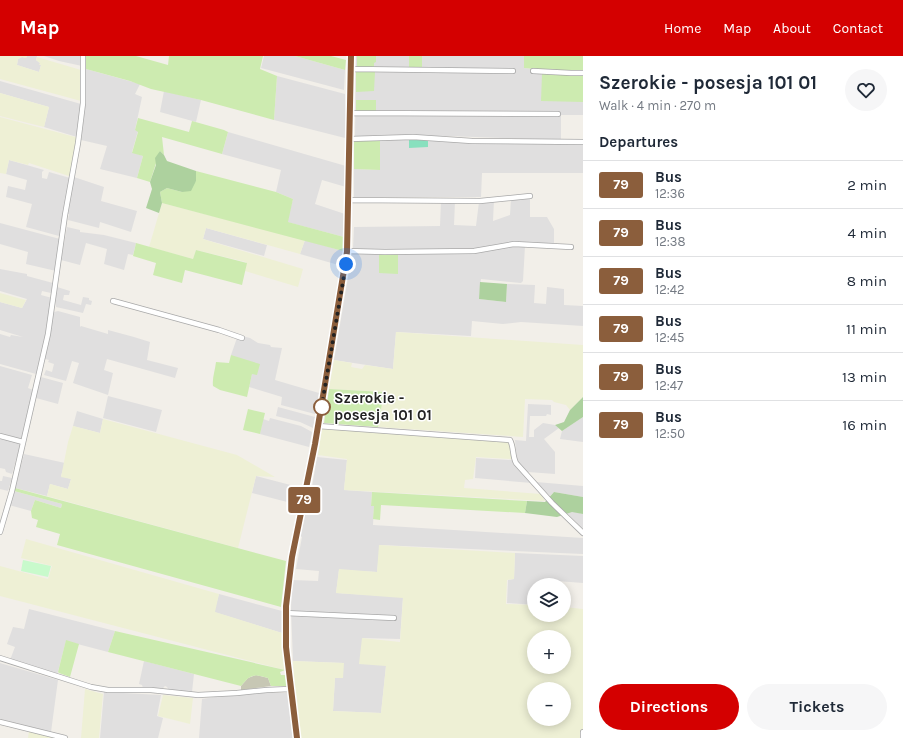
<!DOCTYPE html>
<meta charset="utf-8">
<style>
:root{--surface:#fff;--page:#f6f6f7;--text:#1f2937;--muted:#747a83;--line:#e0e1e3;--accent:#d40000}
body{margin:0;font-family:Karla,sans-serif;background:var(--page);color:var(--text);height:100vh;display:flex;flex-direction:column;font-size:15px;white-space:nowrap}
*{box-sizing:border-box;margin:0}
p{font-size:13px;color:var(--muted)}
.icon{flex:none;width:22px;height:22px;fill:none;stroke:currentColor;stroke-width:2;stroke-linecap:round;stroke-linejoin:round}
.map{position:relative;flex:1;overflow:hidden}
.side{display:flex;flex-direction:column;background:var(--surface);width:320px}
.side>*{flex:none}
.badge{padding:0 8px;border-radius:3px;font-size:14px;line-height:26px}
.tools{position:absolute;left:527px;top:522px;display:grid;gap:8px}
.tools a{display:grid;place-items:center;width:44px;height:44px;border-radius:50%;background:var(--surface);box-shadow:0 2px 10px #0003;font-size:20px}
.you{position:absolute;width:20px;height:20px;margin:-10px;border:3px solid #fff;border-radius:50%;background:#1a73e8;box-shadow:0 0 0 6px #1a73e833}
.map>.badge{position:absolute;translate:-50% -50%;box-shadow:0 0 0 2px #fff}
h2{padding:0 16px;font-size:15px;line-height:36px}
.round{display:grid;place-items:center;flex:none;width:42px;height:42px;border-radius:21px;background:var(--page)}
.overview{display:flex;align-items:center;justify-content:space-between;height:68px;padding:0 16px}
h1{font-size:19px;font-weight:700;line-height:30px}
.cta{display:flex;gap:8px;margin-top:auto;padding:8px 16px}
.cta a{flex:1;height:46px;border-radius:24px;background:var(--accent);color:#fff;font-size:16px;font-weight:700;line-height:46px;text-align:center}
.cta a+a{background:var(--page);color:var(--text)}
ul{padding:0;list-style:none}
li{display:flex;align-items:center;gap:12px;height:48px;padding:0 16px;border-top:1px solid var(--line)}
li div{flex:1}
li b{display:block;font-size:15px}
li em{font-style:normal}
li .badge{min-width:44px;font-weight:700;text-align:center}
header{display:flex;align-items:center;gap:24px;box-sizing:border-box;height:56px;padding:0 20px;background:var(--accent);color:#fff}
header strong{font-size:19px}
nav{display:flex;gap:22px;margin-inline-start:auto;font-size:14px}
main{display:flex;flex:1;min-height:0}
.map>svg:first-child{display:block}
.residential{fill:#e0dfdf}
.construction{fill:#c7c7b4}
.farmland{fill:#eef0d5;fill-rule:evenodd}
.grass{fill:#cdebb0}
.forest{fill:#add19e}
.park{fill:#c8facc}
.pitch{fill:#88e0be}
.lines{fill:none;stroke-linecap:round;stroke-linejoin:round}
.minor-casing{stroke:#a9a9a9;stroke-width:6}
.minor{stroke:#fff;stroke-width:4.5}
.line-casing{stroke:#fff;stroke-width:9}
.line{stroke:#8b5e3c;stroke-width:6}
.walk{stroke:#222;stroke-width:4;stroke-dasharray:0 7.2}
.stop-dot{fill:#fff;stroke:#8b5e3c;stroke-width:2}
.labels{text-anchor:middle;stroke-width:3;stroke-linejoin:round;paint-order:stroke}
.stop-label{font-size:15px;font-weight:bold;fill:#222;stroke:#fff;text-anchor:start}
</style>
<header>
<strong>Map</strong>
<nav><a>Home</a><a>Map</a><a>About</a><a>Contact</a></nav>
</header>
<main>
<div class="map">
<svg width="583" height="682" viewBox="0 0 583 682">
<rect width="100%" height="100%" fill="#f2efe9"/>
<path class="residential" d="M27,0h10l-1,4 4,3 1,2 -2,7 -22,-7 1,-6 4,-2 4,1z
M44,0h38v10l-23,-5z
M264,0h31l50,14 -1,20 -83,-22z
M356,0h168v12l11,1 48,33v13h-22v25l-114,-4 -92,1z
M86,13l54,15 -5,10 7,3 -7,33 3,1 -6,21 11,4 -6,22 -37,-9 7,-23 -26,-6 3,-27z
M277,20l68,18 1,22 -1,22 -71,-18z
M0,25l81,23 -4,33 -33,-10 5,-20 -49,-14z
M164,35l37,9 -5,22 -36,-10z
M228,76l118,34v21l-24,-7 -7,24 30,10 -1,23 -57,-15 6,-23 -17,-7 5,-22 -59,-16z
M401,82l182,5v30h-101l-1,24h-127v-28l26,1v-30z
M9,104l35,10 -2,2v6l5,1 2,-7 21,6 -11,58 -33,-9 6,-23 -26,-7 2,-11 17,4 2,-10 -21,-6z
M74,121l30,10 -3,14 36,10 -6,21 -31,-10 -1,6 -31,-8 1,-6h-1z
M530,142v19h17l7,12v14h-19l-10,3 -2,35 -2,2 -40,-4 -2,20 27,3 1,-18 28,1 -1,18 12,1 1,-17 17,2v16l19,1v20l-62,-4 -18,2 -31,-3 -1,15 -75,-4 -3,37 -59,-9 19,-112 1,-21 86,-1 1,-25h14l-1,24 22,1 3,-24 15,-2 -1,21 17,-6 1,-16z
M0,167l60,16 -4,32 -30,-7 2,-12 -28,-8z
M67,171l13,3v2l24,3 32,8 -3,12 -5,-1 -4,16 -20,-6 3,-15 -21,-6 -6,22 -19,-5z
M206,172l61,17 -3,11 -61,-17z
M305,184l38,11 1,1 -2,14 -42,-12z
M0,213l27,5v2l26,7 -2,10 -9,-2 -1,4 11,3 -3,20 -13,56 -36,-10v-30l10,3 1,-2 12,2 -23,-7v-28l22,6 5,-9 -27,-8z
M57,231l13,4 -1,4h-5l-1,5 18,5 2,-8 6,1v2l3,1 -1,4 -5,-1 -3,9 -27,-6 -1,-9z
M58,255l22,6v10l1,-1 27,8v-4l26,7 16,5 -3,18 31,8 -3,10 -68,-19 -3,11 9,3 -5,22 -35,-12 6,-20 -7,-2 -6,20 -22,-6 2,-5 6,2 2,-8 -6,-2 1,-2 -4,-1 9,-47z
M238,279l12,3 8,5 12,2 1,2 11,1 -7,32 44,13 -4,21 -34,-9 1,-8 -33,-10 3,-13 -21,-19z
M0,310l32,9 -4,13 5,2 -12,49 -21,-6z
M41,321l22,6 -5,21 -22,-6z
M108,340l54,14 -6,22 -53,-14z
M528,348l23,1v10l-4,-1 -1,2h-16l-1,21h5v-7l9,-7 12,2 4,3 -15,11 11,13v22l-27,-2 -11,-11 -2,-21 11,1z
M278,351l37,10 -2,11 -13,-6 -24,-6z
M77,355l26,8 -3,14 -27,-7z
M583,361v25l-23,-3 2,-8z
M270,362l31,8 11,6 -3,15 -49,-13 3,-15 6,2z
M0,381l21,5 -9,32 -6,-2 -1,-3 -5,-1z
M24,398l41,9 -4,13 10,3 -3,10 -18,-5 -3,12 -32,-8z
M317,401l30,3 -3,30 28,2 -1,13 3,1 -1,19 210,13v16l-203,-9 -3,27 -38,-2 -3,23 67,4 -3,42 -38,-1 24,28 -5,47 -48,-2 2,-33 9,-15 -51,-2 -2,-51 1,-30 26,1 1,-10 -23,-2 6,-32 -2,-1 2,-15 7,-34h3z
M476,402l36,2 2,4 18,19 -57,-5z
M3,420l9,2 -4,13 -8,-2v-8h2z
M256,420l46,12 -3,17 -47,-12z
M536,426l47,4v11l-29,-5 -4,4z
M14,435l48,13 -1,4 -26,-8 -4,11 -22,-6z
M572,455l11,3v15l-16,-16z
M515,497l68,3v27l-26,-2v4h-23v20l-27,-2 1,-23 6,-1z
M219,538l63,17v22l-68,-21z
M29,553l86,22 -7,21 -42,-11 -9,34 -47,-15 5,-13 -8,-3 6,-17 11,2z
M144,605l50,13 -2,18 -23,-2 -2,-3 -2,-1 -3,3 -19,-1 -1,-3 -3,-1z
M0,607l58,17 -7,52 -51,-13z
M104,636l57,3 -4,21 6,2 -5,20h-58z
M249,636l39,1 5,45h-94l3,-39z"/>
<path class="construction" d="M256,619l12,3 3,8 -30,4v-4l7,-8z"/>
<path class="farmland" d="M0,0h27l-1,2 -4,-1 -4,2 -1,6 22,7 2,-7h-2l1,-2 -4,-3 1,-3 44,13v31l-81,-22z
M0,37l49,14 -5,20 -44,-11z
M0,61l79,21 -7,39 -43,-14 -1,2 -19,-5 -3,14 -6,-1z
M162,147l143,37 -5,14 -94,-26 -3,11 100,30 -5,18 -53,-16 1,-9 -50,-12 -3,9 -44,-12z
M0,237l18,5 8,2 -4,8 -22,-6z
M396,276l187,13v52l-13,13 -4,-5 -12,-3 -2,-2 -27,-1 -2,38 -145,-10 6,-35 -55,-3 5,-29 18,3 -1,4 11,2 3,-4 28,4z
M103,363l134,36 38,22 -19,-1 -18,72 -191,-52 3,-12 18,5 3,-10 -10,-2 7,-35 5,-16 27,7z
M322,372l185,12 4,5 1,14 -36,-2 -3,22 -8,1 -1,8 77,6 4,7 -201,-11 3,-31 -29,-4z
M26,483l193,55 -4,18 67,21 3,37 -285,-74v-30l48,13 4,-13 -31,-8z
M379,489l136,8 -1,26 -7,1 -1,24 28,1v10h30v-8l19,2v129h-282l-6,-42 -2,-35 51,2 -1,15h-8l-2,33 48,2 5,-47 -27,-2 3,-26 38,4 3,-44 -67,-5 3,-24 38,3zM534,581h30v30h-30zM534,633h30v30h-30z
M85,633l18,5 -4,44h-18z
M163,639l30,3 -3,26 -32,-8z
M29,675l28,7h-29z"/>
<path class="grass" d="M86,0h50l32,9 1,-9h94l-3,13 17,7 -3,44 -73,-20 -50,-11 -21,-8 -44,-12z
M295,0h36l15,4 -1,10z
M357,0h19v6l-2,1v5h-17z
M409,0h13v12h-13z
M524,0h59v46l-42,-1 1,-27 -7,-5 -11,-1z
M356,16h19l-1,19 -18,1z
M356,44h20v13l-20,-1z
M138,62l51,14 3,-11 32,9 4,2 -6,22 -60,-17 2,18 -4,-4 -10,31 -13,-4 6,-22 -11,-3 6,-21 -3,-2z
M354,83l26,1v30l-26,-1z
M196,115l80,21 17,7 -5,23 56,15 -1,14 -181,-48 -2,-11 7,-4 15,4 14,-11z
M136,187l57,16 3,-9 51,13 -5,22 -57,-15 -3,13 -29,-8 3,-12 -23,-7z
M379,198h19v20l-19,-1z
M231,299l29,9 -3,11 -5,-1 -5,23 -27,-7 -7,-4c-1,-8 2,-15 3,-24l13,1z
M329,333l55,3 -6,35 -54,-4z
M248,353l17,4 -5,21 -17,-4z
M15,432l271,73 -5,46 -224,-62 3,-11 -24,-7 2,-7 -6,-2 -1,-7 4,-11 26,8 1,-4 -48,-13z
M372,436l155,9 -2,12 -144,-8 -1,15 -7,-1 1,-13h-3z
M115,575l170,39 -5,2 1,3h4l2,11h-16l-3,-8c-15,-5 -18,-3 -27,8l-133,-34z
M66,584l13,4 -9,33 -11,-4 -1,-1z"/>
<path class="forest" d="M160,95l4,4 3,6 29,10v10l-5,10 -9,1 -15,-4 -7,4 2,11 -3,10 -13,-5 6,-19 -2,-7 6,-17 -1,-7z
M480,226l27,2 -1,18 -27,-3z
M583,341v20l-21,14 -7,-6 9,-3 6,-12z
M554,436l29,5v17l-11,-2 -15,5 -32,-4 2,-12 18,1z"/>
<path class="park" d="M23,504l28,6 -3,11 -27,-6z"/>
<path class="pitch" d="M409,83h19v8l-19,1z"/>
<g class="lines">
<defs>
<path id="minor" d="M351,13l162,2
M533,15l38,2h12
M350,57l208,1
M350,83l63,-2 59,4 111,1
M349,144l131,1 50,-5
M347,195l38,1 89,-1 40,-7 57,3
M113,245l106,29 23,8
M318,370l192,14c4,7 2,15 6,23l36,40 31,30
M0,380l23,6
M0,476l12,-41 36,-157 17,-119 13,-72 5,-40v-47
M285,557l109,5
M0,602l91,29 17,3h43l47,5 39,-2 30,-3 23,-1
M0,666l65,16
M297,682l-11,-91 -1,-21 1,-26 6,-43 23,-113 32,-187 1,-28 3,-173
M583,682v-6"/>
</defs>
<use href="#minor" class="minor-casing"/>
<use href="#minor" class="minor"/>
</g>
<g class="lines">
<defs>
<path id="line" d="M297,682l-11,-91v-41l6,-49 23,-113 32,-192 4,-196"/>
</defs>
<use href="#line" class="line-casing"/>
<use href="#line" class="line"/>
<path class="walk" d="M322,351l-1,3 25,-146"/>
</g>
<circle class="stop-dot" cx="322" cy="351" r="8"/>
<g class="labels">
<g class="stop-label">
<text x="334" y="347">Szerokie -<tspan x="334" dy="17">posesja 101 01</tspan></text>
</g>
</g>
</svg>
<div class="tools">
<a><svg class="icon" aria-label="layers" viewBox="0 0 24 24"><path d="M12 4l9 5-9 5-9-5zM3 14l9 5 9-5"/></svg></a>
<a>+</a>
<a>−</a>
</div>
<div class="you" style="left:346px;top:208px"></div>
<b class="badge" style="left:304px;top:444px;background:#8b5e3c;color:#fff">79</b>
</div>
<section class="side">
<div class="overview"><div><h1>Szerokie - posesja 101 01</h1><p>Walk · 4 min · 270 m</p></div><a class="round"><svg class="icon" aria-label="heart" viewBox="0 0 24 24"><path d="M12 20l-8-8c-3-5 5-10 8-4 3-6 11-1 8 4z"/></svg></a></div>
<h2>Departures</h2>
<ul>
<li><span class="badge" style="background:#8b5e3c;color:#fff">79</span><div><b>Bus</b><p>12:36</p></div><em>2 min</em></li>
<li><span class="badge" style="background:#8b5e3c;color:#fff">79</span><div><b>Bus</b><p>12:38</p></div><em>4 min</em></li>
<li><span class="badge" style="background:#8b5e3c;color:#fff">79</span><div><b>Bus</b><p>12:42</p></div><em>8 min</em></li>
<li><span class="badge" style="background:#8b5e3c;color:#fff">79</span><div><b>Bus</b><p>12:45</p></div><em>11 min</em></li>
<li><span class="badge" style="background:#8b5e3c;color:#fff">79</span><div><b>Bus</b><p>12:47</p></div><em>13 min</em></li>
<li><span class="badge" style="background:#8b5e3c;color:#fff">79</span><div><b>Bus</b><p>12:50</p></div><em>16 min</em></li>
</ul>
<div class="cta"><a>Directions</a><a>Tickets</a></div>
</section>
</main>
